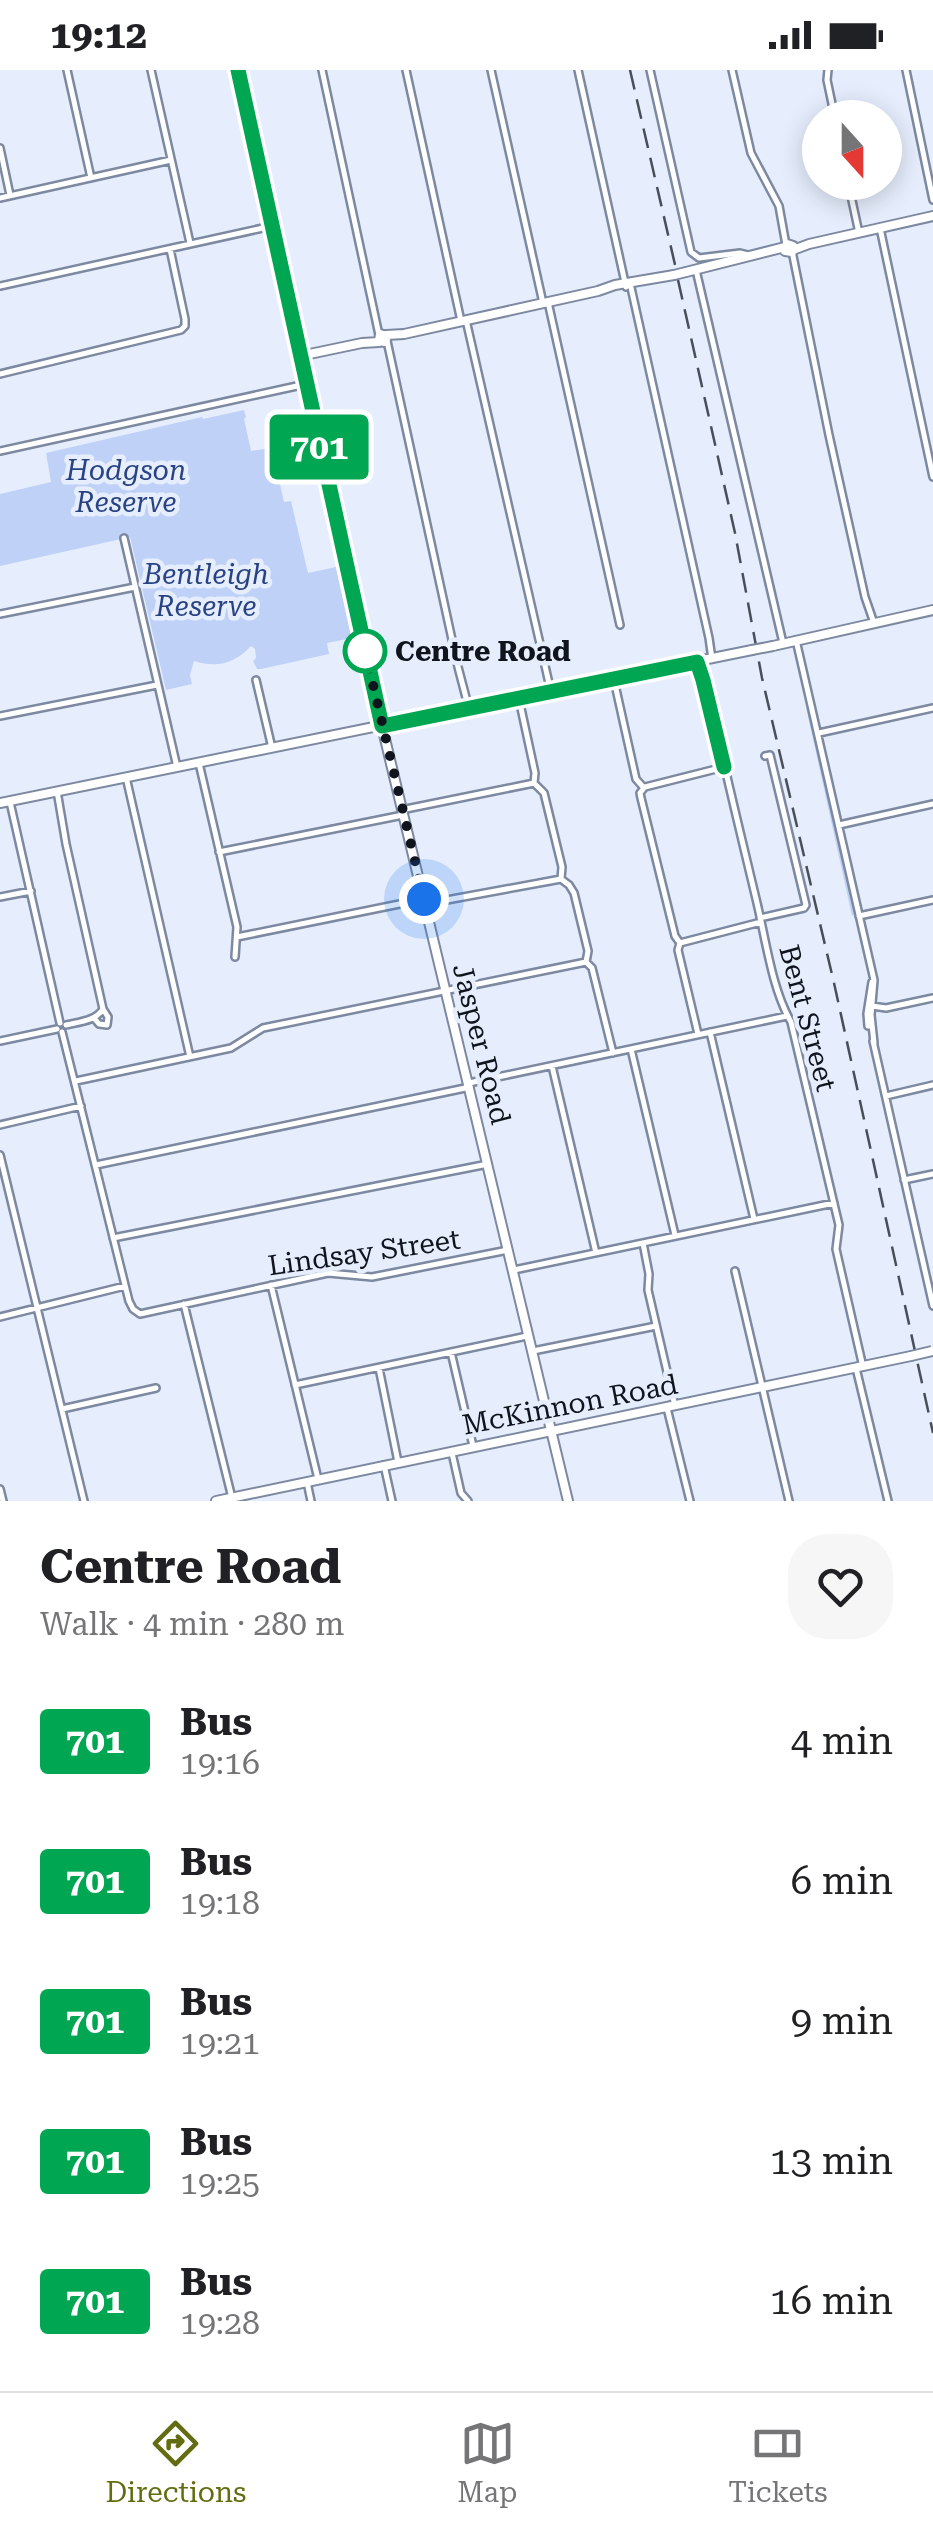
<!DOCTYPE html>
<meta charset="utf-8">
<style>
:root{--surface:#fff;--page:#f6f6f6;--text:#202124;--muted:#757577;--line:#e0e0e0;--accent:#646c11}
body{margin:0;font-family:"Roboto Serif",serif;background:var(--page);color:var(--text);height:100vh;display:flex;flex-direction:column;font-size:38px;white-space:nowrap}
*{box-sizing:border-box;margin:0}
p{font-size:32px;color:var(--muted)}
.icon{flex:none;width:55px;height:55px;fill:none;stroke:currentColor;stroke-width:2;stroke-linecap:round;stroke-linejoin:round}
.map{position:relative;height:1431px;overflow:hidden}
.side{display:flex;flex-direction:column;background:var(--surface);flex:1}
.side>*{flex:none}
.badge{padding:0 20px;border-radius:8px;font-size:35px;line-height:65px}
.needle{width:65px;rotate:159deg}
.buttons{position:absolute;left:802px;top:30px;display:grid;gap:20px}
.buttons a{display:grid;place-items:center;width:100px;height:100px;border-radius:50%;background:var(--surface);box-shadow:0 5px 25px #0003;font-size:50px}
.you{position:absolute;width:50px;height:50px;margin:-25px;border:8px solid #fff;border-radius:50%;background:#1a73e8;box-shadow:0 0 0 15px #1a73e833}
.map>.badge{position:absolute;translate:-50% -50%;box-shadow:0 0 0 5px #fff}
.round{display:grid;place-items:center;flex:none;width:105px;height:105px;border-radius:40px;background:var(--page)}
.head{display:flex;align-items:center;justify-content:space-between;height:170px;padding:0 40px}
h1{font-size:48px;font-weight:700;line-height:75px}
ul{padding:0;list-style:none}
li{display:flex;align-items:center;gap:30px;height:140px;padding:0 40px}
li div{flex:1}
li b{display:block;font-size:38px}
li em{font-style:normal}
li .badge{min-width:110px;font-weight:700;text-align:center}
.status{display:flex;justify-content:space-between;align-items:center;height:70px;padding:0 50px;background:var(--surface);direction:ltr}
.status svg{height:28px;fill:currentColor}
.tabs{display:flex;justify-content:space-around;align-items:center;height:140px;border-top:2px solid var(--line);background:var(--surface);font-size:28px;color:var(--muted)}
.tabs a{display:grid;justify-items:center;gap:5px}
.tabs .on{color:var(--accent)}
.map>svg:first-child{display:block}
.green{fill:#bfd1f7}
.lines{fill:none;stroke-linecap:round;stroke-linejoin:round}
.street-casing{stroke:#7d89a0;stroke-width:10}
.secondary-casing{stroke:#7d89a0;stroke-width:12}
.street{stroke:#fff;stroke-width:5}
.secondary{stroke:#fff;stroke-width:8}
.rail{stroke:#494e58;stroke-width:2.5;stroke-dasharray:20 10;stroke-linecap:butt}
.secondary-bridge-casing{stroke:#7d89a0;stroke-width:12;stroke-linecap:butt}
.secondary-bridge{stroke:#fff;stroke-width:8}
.line-casing{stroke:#fff;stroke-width:22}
.line{stroke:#00a651;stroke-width:15}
.walk{stroke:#10141d;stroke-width:10;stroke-dasharray:0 18}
.stop-dot{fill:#fff;stroke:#00a651;stroke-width:5}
.labels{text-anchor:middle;stroke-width:9;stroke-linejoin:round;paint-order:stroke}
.park-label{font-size:28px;font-style:italic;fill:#284283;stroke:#e6eefd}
.stop-label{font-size:28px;font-weight:bold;fill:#10141d;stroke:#e6eefd;text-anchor:start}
.street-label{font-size:28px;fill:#10141d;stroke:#e6eefd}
</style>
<div class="status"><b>19:12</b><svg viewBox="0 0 49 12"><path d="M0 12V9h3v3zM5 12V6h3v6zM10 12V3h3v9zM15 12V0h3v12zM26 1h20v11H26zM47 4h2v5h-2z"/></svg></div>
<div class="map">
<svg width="933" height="1431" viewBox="0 0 933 1431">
<rect width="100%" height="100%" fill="#e6eefd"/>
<path class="green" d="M244,340l2,7 -2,2 7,32 21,-3 12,54 7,-1 17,72 28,-6 16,71 -25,5 2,11 -68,15h-4l-4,-8 3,-3 -1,-9 -4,-3c-17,18 -34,22 -57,15l-4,14 2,9 -26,6 -36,-153 -130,29v-72l51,-12 -5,-29 156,-36 1,2z
M806,637l3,1 46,206 -3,2z"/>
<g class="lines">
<defs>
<path id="street" d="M67,0l24,108
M151,0l39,173
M322,0l57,265
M406,0l55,251
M491,0l52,233
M578,0l48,217
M650,0l41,182 8,6 41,-5 8,2
M732,0l19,83 28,53 7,39
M828,0l-1,10 8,38
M906,0l27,130
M0,78l10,47
M848,112l11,51
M0,128l171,-38
M880,158l53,249
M792,181l37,184 36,162 9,26
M696,200l87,373
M630,213l79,355 3,21
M0,216l272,-60
M548,232l72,323
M466,250l85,372
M387,271l71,326 11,42
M0,304l181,-44 4,-4v-7l-15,-70
M0,381l306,-67
M124,468l53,229
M0,544l135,-27
M796,570l78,340 -3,35 3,28
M701,591c17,81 37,162 56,242 9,38 15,86 34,119l48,203 -3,24 27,118
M256,610l16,68
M614,610l22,99 8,9 -4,5 1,5 34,138 5,7 -2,7 20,84
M519,629l16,74 -1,10 10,10 18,74 -1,12 8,6 5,8 14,58 -2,11 6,6 21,85
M0,646l157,-31
M819,663l114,-25
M199,693l38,164 -2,30
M126,707l64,280
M645,717l79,-20
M57,721l9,53 37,165c-7,12 -25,13 -37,16
M10,732l50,221
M401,740l133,-27
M839,755l94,-21
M219,782l184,-37
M0,827l31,-6
M425,834l136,-25
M859,846l74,-16
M760,848l44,-10 2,-3 -36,-150 -5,1
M237,867l187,-38
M680,873l81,-21
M872,936l14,2 47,-10
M94,948l5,6 8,1 1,-8 -5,-8
M868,956l-1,-12 5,-32
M62,962l67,269 4,8 7,5 188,-41 44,4 136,-27
M710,962l44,187
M0,971l57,-12
M873,971l60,265
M631,979l44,186
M552,996l44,187
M76,1011l155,-33 32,-20 323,-66
M469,1013l318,-67
M886,1026l47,-11
M0,1055l81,-19
M0,1085l84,346
M96,1095l374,-78
M904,1110l29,-6
M113,1168l375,-74
M643,1173l6,31 -1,16 27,116
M514,1200l320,-67
M735,1201l54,230
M271,1215l47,194
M184,1234l48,194
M0,1247l125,-31
M533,1281l123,-25
M451,1282l22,94
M379,1298l19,94
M856,1298l32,133
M295,1315l232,-49
M667,1338l23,93
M62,1339l94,-21
M452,1383l9,40 7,8
M384,1395l8,36
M307,1412l4,19
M0,1419l3,12"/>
<path id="secondary" d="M238,0l142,648 188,783
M787,174l6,2 -1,6 -7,-1z
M793,180l16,-6 124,-28
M686,202l99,-25
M380,264l7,2 -2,6 -6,-1z
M386,265l18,-1 194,-43 17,-6 59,-10
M300,286l62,-13 17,-1
M773,576l160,-36
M0,733l752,-153
M216,1431l695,-145"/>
</defs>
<use href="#street" class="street-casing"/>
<use href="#secondary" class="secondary-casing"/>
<use href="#street" class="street"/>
<use href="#secondary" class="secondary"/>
<path class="rail" d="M630,0l46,199
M678,210l57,253 27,145 72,305 99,450"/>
<defs>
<path id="secondary-bridge" d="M674,205l12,-3
M752,580l21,-4
M911,1286l21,-5"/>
</defs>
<use href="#secondary-bridge" class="secondary-bridge-casing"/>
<use href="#secondary-bridge" class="secondary-bridge"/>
</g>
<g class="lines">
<defs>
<path id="line" d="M238,0l144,656 315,-64 6,18 21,87"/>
</defs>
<use href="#line" class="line-casing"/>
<use href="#line" class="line"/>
<path class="walk" d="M365,581l59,248"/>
</g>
<circle class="stop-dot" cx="365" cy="581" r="20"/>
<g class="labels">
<g class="park-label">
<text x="126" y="410">Hodgson<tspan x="126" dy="32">Reserve</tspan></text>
<text x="206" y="514">Bentleigh<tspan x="206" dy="32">Reserve</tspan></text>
</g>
<g class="stop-label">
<text x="395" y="591">Centre Road</text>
</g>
<g class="street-label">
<text transform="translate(808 948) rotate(75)" y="10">Bent Street</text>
<text transform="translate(482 974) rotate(76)" y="10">Jasper Road</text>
<text transform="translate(364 1182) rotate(-8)" y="10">Lindsay Street</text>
<text transform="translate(570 1334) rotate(-11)" y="10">McKinnon Road</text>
</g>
</g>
</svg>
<div class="buttons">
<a><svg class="needle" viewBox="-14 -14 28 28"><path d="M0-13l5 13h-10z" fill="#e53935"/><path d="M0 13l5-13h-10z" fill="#757577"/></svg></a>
</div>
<div class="you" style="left:424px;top:829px"></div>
<b class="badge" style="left:319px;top:377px;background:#00a651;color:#fff">701</b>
</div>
<section class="side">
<div class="head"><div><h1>Centre Road</h1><p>Walk · 4 min · 280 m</p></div><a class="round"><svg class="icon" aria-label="heart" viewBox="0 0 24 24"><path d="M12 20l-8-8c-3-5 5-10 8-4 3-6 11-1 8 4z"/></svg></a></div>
<ul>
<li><span class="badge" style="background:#00a651;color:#fff">701</span><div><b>Bus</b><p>19:16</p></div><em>4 min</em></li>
<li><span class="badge" style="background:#00a651;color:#fff">701</span><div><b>Bus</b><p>19:18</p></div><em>6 min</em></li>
<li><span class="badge" style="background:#00a651;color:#fff">701</span><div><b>Bus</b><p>19:21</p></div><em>9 min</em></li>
<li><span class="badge" style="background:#00a651;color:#fff">701</span><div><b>Bus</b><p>19:25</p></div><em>13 min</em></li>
<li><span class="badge" style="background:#00a651;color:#fff">701</span><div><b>Bus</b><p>19:28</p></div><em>16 min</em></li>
</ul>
</section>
<nav class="tabs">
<a class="on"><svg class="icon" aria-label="directions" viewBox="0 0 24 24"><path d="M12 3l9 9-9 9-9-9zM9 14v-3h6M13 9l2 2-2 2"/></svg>Directions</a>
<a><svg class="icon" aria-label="map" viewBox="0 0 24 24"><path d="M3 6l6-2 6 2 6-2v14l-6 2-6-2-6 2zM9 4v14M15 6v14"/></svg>Map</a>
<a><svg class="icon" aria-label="tickets" viewBox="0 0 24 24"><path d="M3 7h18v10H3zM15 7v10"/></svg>Tickets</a>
</nav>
